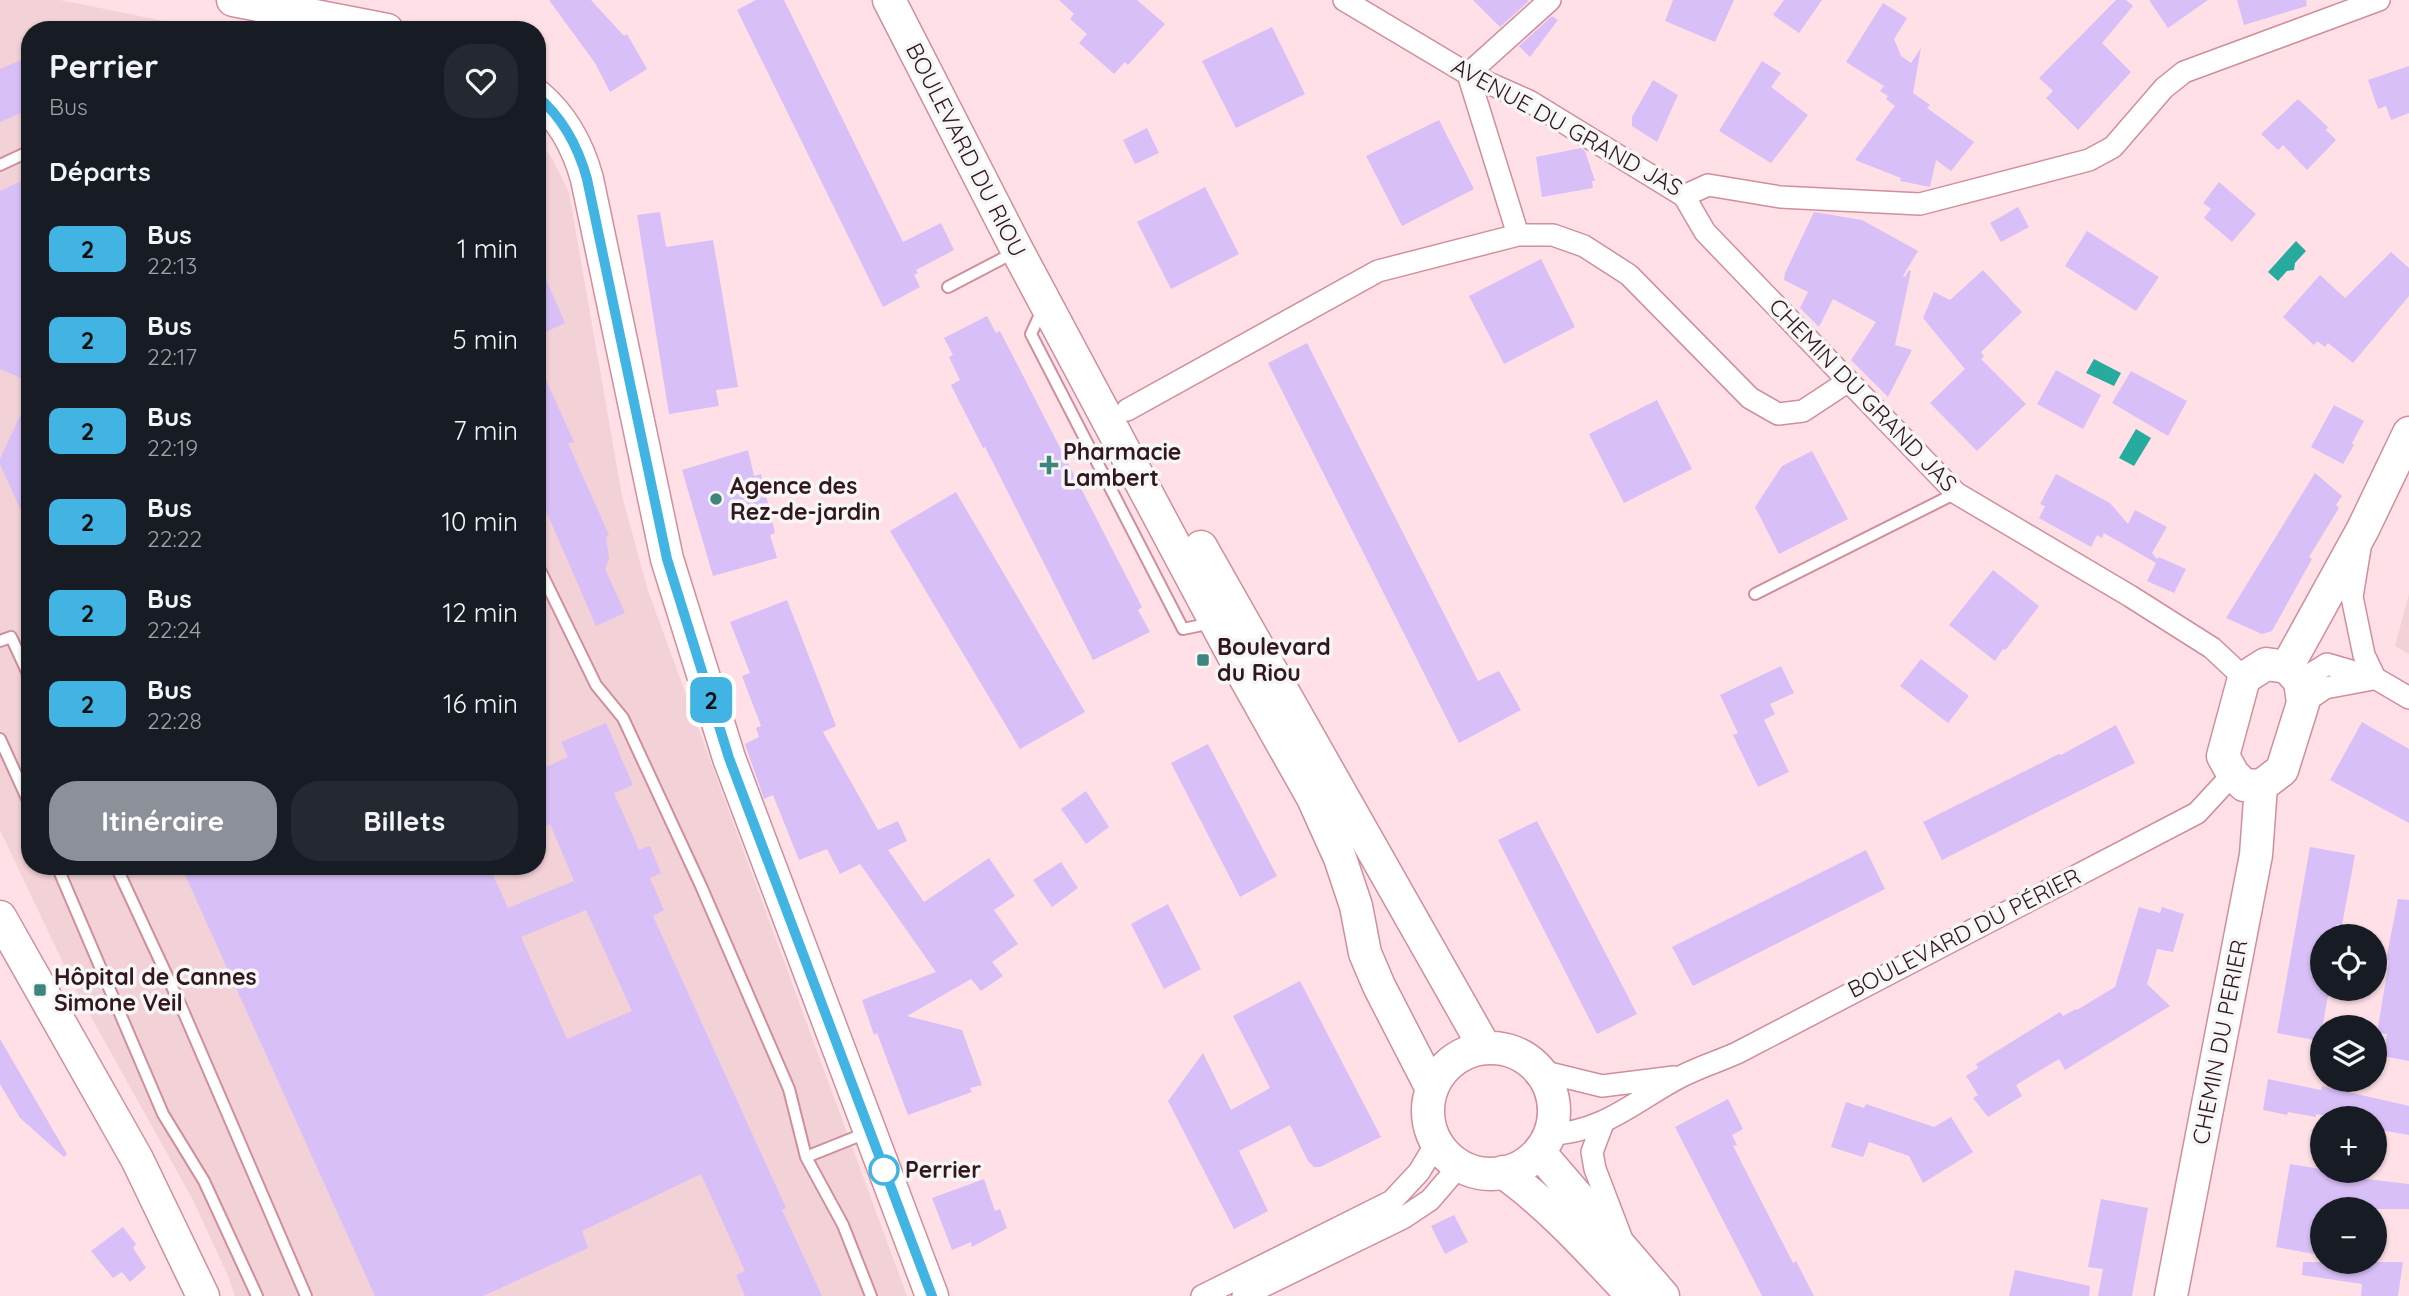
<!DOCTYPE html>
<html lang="fr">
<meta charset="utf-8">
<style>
:root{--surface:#171b24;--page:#242831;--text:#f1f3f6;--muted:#9ea1a6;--accent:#8c9099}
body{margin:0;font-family:Quicksand,sans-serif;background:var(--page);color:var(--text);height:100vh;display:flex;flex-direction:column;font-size:26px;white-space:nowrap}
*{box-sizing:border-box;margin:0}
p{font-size:23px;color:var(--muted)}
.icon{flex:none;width:38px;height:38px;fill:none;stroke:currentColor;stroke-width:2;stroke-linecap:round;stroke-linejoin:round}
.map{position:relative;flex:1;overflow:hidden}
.sheet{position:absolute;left:21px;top:21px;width:525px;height:854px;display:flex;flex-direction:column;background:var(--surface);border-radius:28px;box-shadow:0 2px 5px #0004}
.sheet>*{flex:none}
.badge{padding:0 14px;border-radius:10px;font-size:24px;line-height:46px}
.controls{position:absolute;left:2310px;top:924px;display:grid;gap:14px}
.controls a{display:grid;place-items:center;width:77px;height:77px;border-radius:50%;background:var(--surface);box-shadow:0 2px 5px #0004;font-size:35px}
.map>.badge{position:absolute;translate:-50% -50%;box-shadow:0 0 0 4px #fff}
h2{padding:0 28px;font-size:26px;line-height:63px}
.round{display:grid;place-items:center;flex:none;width:74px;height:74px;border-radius:28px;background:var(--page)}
.headline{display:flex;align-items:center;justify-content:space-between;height:119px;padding:0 28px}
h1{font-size:33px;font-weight:700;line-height:52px}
.action{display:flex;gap:14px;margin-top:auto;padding:14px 28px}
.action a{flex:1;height:80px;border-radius:28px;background:var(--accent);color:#fff;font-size:28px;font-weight:700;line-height:80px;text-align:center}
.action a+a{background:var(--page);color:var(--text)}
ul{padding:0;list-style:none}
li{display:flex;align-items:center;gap:21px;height:91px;padding:0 28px}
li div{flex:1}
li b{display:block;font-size:26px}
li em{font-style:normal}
li .badge{min-width:77px;font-weight:700;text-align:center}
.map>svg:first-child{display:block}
.built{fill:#f2d1d7}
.water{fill:#28ab9f}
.building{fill:#d9bff8;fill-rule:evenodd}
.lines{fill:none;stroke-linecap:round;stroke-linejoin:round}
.lane-casing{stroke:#d18e9c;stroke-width:14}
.street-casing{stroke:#d18e9c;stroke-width:24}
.secondary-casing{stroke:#d18e9c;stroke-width:35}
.lane{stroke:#fff;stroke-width:10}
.street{stroke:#fff;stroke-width:21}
.secondary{stroke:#fff;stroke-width:32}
.line-casing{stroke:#fff;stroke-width:16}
.line{stroke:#42b4e3;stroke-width:10}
.poi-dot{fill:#3e857d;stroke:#f6f6f6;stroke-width:2.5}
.stop-dot{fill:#fff;stroke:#42b4e3;stroke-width:3.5}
.labels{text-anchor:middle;stroke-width:7;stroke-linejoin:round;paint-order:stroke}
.street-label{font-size:23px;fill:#32181e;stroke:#f6f6f6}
.poi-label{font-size:23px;font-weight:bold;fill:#32181e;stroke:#f6f6f6;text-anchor:start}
.stop-label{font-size:23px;font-weight:bold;fill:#32181e;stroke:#f6f6f6;text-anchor:start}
</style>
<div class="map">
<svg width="2409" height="1296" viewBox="0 0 2409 1296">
<rect width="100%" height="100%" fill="#fee0e6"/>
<path class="built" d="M0,0h60l149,30h-179v836h507v-729l16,23 16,33 53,303 26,95 259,705h-672l-7,-20 -35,-76 -117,-210 -76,-160z
M2409,594v60l-14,-8z"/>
<path class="water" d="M2296,241l10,10 -11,12 -1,7 -7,1 -9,10 -10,-9z
M2094,359l27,14 -7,13 -28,-13z
M2136,429l15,9 -17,28 -15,-8z"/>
<path class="building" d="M549,0h42l33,36 3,-2 20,35 -37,23 -15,-29z
M756,0h28l119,242 38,-19 13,27 -38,20 2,3 -4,2 6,12 -37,20 -146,-297z
M1059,0h78l28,24 -37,41 -3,-3 -11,12 -35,-31 8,-9 -17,-15 4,-5z
M1473,0h54l2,1 -29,26z
M1673,0h61l-19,42 -50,-21z
M1784,0h38l-23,33 -26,-18z
M2116,0h10l7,6 -31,37 29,29 -53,58 -32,-32 7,-7 -14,-13z
M2149,0h59l-40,28z
M2237,0h69l1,6 -63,19z
M1883,3l24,15 -13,21 7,17 10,7 10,-15 -8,45 17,12 -3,3 47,34 -23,29 -15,-11 -6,27 -30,-6 1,-3 -46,-18 40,-54 -9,-7 2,-3 -8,-5 4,-5 -38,-24z
M1552,16l6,4 -28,37 -11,-11z
M1272,27l33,67 -69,34 -34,-67z
M30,56v53l-30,13v-53z
M1762,61l19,12 -10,14 37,28 -37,48 -52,-32z
M2409,66v47l-18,7 -5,-14 -8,3 -10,-29z
M1653,80l25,15 -21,47 -25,-16v-9z
M2298,99l30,28 -2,3 10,10 -29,30 -24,-25 -5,5 -17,-16z
M1439,120l35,69 -72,37 -36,-70z
M1147,128l12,25 -24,11 -12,-24z
M1581,148l4,3 10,30h-3l1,7 -51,9 -6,-40z
M30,177v205l-30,-13v-178z
M2219,182l37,32 -24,28 -28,-24 7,-9 -8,-6z
M1205,187l34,67 -68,35 -34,-67z
M2018,207l11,20 -28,15 -11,-19z
M660,212l6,35 47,-7 25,147 -22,3 3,16 -50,8 -32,-199z
M1814,212l48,8 56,31 -15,25 2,1 4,-7 2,1 -16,74 17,5 -24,47 -37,-37 25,-38 -43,-23 -14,28 -19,-19 8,-16 -24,-12 1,-7z
M2087,231l72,46 -23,34 -71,-45z
M2391,252l18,16v28l-56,67 -25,-20 -3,4 -8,-6 -3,4 -31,-28 37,-42 25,23z
M537,258l28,65 -28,13z
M1541,259l34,68 -71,37 -35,-68z
M1983,270l39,42 -41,40 3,4 -3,3 45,45 -49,47 -47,-48 35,-34 -42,-51 11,-26 16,8z
M987,316l9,17 4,-2 142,276 -4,3 12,22 -57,28 -108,-213 -2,1 -32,-63 9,-5 -11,-23 4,-2 -9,-17z
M1307,343l171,338 21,-10 22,39 -62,33 -191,-380z
M537,360l37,82 -6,1 41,92 -3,2 3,22 -4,10 20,44 -29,13 -59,-136z
M2056,370l45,25 -18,34 -46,-25z
M2131,371l56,30 -19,35 -56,-33z
M30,394v137l-30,-67v-5z
M1657,400l35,69 -68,34 -35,-69z
M2334,405l30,16 -12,22 2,2 -11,19 -32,-17z
M748,450l6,26 7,-2 14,59 -5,2 7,23 -64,18 -31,-106z
M1812,451l36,68 -69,35 -24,-47 27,-41z
M2315,473l27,23 -6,9 3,3 -30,49 3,2 -40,72 -10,3 -36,-16z
M2056,474l54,29 18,21 7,-14 32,17 -15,26 5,6 2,-2 27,12 -12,24 -27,-12 9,-18 -52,-30 -2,5 -5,-3 -6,12 -52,-29 6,-12 -5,-2z
M956,492l129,220 -65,37 -130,-218z
M1993,570l46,36 -32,42 -2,2 -2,-1 -8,12 -46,-36z
M787,600l49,126 -13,6 55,98 20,-9 9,20 -19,9 36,52 65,-44 26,38 -21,14 24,34 -26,18 11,14 -22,15 -10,-12 -64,37 55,14 20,55 -12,3 2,4 -64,23 -31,-82 -3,2 -12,-35 74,-28 -76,-108 -20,10 -13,-25 -28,11 -26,-65 -9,4 -19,-55 14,-7 -3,-9 5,-2 -19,-50 8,-3 -20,-51z
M1921,659l48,37 -21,27 -48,-37z
M1781,666l13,27 -24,11 5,10 -11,6 25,52 -31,15 -25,-52 5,-2 -18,-38z
M2362,722l47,27v74l-79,-43z
M606,723l27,62 -19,8 25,57 11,-4 11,27 -11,5 14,32 -11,6 133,292 -4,2 40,86h-77l-9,-21 9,-4 -44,-97 -119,57 6,17 -105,48h-108l-194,-430h308l19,42 66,-27 -24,-57 -13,5v-58l31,-14 -7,-15zM586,910l46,101 -65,28 -46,-102z
M2116,725l19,38 -193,97 -19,-38 136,-68 2,1z
M1208,744l69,132 -37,21 -69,-134z
M1086,791l23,36 -23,17 -25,-35z
M1537,821l100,193 -40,20 -99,-194z
M2310,847l45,8 -13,70 -5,-1 -2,12h-13v53h4l-1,5 3,1 -8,46 -43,-8z
M1866,850l19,39 -192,97 -21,-39z
M1061,862l17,26 -26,19 -19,-27z
M2398,899l11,1v161l-26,-5 4,-22 -10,-1 12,-72 -3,-1z
M1168,904l33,65 -37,20 -33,-65z
M2139,907l21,6 2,-6 22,7 -11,38 -16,-3 -10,35 23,22 -105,64 -6,-11 -43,26 6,11 -34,21 -15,-19 5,-3 -12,-19 12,-8 -2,-4 84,-52 3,4 13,-7 1,1 38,-23z
M1300,981l81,156 -61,30h-6l-6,-6 -18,-36 -51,26 29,60 -34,18 -66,-128 35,-48 28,57 39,-22 -37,-72z
M0,1039l67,115 -3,3 -44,-39 -20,-34z
M2268,1079l53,11 1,-4 87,20v29l-34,-6v-11h-37l-22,-4v3l-28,-5 -1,3 -24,-5z
M1728,1099l15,30 -11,6 5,10 -4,1 60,117 3,-2 18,35h-52l-87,-169z
M1846,1102l18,6 2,-4 68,23 17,-10 22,35 -50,31 -14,-27 -40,-14 -6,15 -32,-10z
M2290,1164l43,7 -1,4 77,9v25h-87v26l-3,20 -43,-8z
M984,1179l11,32 5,-2 7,19 -35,19 -1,-5 -19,8 -20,-52z
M2101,1199l47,9 -16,88h-34l5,-27 -15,-2z
M1454,1215l14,27 -23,12 -14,-28z
M123,1227l13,17 -3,4 13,20 -16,14 -8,-10 -9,6 -22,-27z
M2303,1262h100l-5,34h-37l1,-12 -60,-9z
M2015,1270l75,16 -1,10h-80z"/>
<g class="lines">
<defs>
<path id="lane" d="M0,165l30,-14
M948,287l67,-35
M1043,308l-12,26 152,295 29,-6
M537,564l59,121 27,33 78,168 88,203 17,68
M1755,594l201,-101
M0,641l11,-4 19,41
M0,739l30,66
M57,866l106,248 41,67 53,115
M116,866l65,140 125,290
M866,1133l-60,24 37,68 28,71"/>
<path id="street" d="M1344,0l124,74 61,27 155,95 21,36 251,261 174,103 82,52 32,30
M1684,196l24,-11 72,12 140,7 169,-44 24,-13 51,-59 20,-16 195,-72
M1518,235l-50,-161 82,-74
M1127,410l251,-139 140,-36h35l31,11 45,29 121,123 28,16 25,-3 44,-29
M2360,548l-8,49 12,58 11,23
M2300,681l27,-17 48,14 34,20
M2303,703l22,-15 48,-9
M1541,1071l61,15 72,-9
M1603,1123l-11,29 3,17 26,68
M1550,1134c53,-1 87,-35 132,-58 18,-9 37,-15 55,-23l460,-240 36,-39
M1202,1296l190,-95 27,-29 18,-30
M1243,1296l160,-78 27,-18 30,-35"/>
<path id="secondary" d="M233,0l154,30
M889,0l128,250 230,431 66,117 27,60 16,48 9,47 14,33 53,103
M537,96c26,22 41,50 50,83l80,380 62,199 203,538
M1201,547l284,501
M2266,664l21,3 13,14 3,22 -21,67 -21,16 -17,-1 -11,-11 -10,-18 21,-78z
M2287,667l76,-138 46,-96
M0,917l137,242 66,137
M1428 1111a63 63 0 1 1 126 0a63 63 0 1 1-126 0Z
M1539,1152l124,144
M1503,1172c49,35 89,81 130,124
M2171,1296l85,-441 5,-69"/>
</defs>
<use href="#lane" class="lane-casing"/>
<use href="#street" class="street-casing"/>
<use href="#secondary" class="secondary-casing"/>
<use href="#lane" class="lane"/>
<use href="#street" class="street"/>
<use href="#secondary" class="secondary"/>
</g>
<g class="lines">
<defs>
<path id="line" d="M537,96c26,22 41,50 50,83l80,380 62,199 203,538"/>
</defs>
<use href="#line" class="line-casing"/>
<use href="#line" class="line"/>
</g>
<g class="poi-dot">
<path d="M1045.5 454.5h7v7h7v7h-7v7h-7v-7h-7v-7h7z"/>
<circle cx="716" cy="499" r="7"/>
<rect x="1196" y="653" width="14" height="14" rx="3.5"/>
<rect x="33" y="983" width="14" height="14" rx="3.5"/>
</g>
<circle class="stop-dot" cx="884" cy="1170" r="14"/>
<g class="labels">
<g class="street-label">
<text transform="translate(1567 127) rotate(29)" y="8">AVENUE DU GRAND JAS</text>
<text transform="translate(966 150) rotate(63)" y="8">BOULEVARD DU RIOU</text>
<text transform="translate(1863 395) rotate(46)" y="8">CHEMIN DU GRAND JAS</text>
<text transform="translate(1964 933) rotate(-27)" y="8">BOULEVARD DU PÉRIER</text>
<text transform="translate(2220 1042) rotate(-79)" y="8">CHEMIN DU PERIER</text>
</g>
<g class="poi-label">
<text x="1063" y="460">Pharmacie<tspan x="1063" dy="26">Lambert</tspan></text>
<text x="730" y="494">Agence des<tspan x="730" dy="26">Rez-de-jardin</tspan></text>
<text x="1217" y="655">Boulevard<tspan x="1217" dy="26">du Riou</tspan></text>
<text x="54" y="985">Hôpital de Cannes<tspan x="54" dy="26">Simone Veil</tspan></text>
</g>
<g class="stop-label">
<text x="905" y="1178">Perrier</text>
</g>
</g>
</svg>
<div class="controls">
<a><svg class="icon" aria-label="locate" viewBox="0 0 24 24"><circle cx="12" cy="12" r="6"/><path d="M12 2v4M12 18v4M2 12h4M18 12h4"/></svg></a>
<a><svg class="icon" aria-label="layers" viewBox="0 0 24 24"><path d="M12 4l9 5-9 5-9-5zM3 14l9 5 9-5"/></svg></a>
<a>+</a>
<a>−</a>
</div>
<b class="badge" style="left:711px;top:700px;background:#42b4e3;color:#111">2</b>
<section class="sheet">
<div class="headline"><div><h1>Perrier</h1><p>Bus</p></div><a class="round"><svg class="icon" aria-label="heart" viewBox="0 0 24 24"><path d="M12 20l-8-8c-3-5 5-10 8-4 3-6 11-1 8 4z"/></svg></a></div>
<h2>Départs</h2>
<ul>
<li><span class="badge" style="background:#42b4e3;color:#111">2</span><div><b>Bus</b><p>22:13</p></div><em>1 min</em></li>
<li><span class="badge" style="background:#42b4e3;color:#111">2</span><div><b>Bus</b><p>22:17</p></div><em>5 min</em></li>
<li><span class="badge" style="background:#42b4e3;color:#111">2</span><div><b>Bus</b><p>22:19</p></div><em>7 min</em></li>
<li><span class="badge" style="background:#42b4e3;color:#111">2</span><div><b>Bus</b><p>22:22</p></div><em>10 min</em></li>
<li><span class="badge" style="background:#42b4e3;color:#111">2</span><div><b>Bus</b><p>22:24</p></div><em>12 min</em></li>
<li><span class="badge" style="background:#42b4e3;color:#111">2</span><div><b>Bus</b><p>22:28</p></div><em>16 min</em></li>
</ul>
<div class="action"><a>Itinéraire</a><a>Billets</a></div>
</section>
</div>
